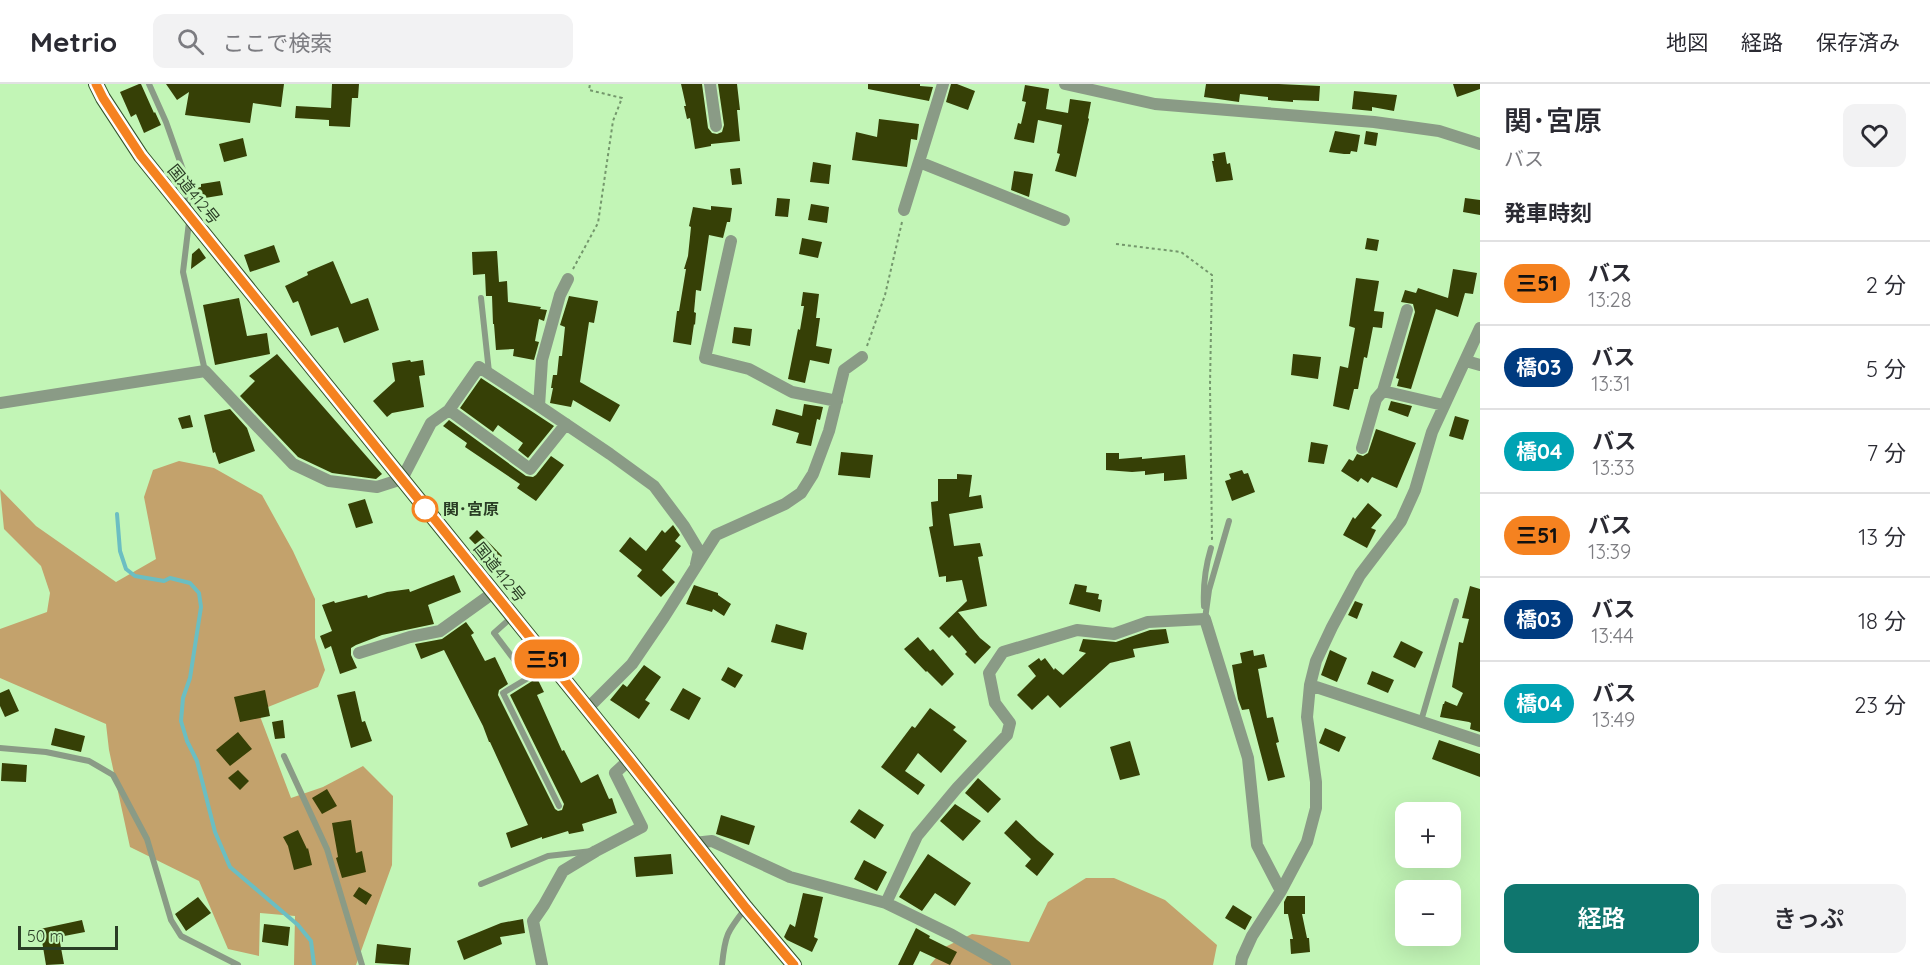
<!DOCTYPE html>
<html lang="ja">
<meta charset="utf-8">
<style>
:root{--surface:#fff;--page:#f2f2f3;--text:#2b2b33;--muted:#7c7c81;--line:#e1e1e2;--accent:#0f766e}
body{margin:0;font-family:Quicksand,"Noto Sans JP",sans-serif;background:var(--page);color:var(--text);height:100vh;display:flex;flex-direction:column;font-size:22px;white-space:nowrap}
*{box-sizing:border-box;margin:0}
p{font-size:20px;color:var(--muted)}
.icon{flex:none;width:33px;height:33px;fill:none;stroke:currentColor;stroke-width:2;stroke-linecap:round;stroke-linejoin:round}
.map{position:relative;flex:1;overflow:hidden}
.drawer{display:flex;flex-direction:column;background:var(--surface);width:450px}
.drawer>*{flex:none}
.badge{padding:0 12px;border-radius:20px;font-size:21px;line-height:39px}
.buttons{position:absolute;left:1395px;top:718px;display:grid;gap:12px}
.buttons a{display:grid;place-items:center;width:66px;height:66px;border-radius:12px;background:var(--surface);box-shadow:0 6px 24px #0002;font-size:30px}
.scale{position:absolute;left:18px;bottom:15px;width:100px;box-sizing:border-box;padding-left:6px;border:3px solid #2a3d25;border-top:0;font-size:16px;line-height:21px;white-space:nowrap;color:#2a3d25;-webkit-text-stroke:4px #c2f5b6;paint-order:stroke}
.map>.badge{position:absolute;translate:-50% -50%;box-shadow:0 0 0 3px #fff}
h2{padding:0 24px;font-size:22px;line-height:54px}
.round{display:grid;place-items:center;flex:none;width:63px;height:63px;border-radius:12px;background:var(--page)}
.overview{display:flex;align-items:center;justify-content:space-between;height:102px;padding:0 24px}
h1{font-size:28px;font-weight:600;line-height:45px}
.primary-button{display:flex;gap:12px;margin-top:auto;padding:12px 24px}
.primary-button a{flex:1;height:69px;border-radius:12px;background:var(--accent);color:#fff;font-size:24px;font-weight:600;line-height:69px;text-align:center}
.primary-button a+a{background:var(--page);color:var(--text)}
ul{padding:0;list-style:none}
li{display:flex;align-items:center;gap:18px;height:84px;padding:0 24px;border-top:2px solid var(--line)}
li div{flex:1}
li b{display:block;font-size:22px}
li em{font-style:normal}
li .badge{min-width:66px;font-weight:700;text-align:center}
header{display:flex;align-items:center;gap:36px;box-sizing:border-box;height:84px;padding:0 30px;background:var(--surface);border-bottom:2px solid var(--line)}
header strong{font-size:28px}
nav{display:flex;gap:33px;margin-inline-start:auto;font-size:21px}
.search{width:420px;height:54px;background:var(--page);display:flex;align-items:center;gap:15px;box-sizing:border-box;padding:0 21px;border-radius:12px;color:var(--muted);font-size:22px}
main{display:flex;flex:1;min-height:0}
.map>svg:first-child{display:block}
.forest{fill:#c3a26c}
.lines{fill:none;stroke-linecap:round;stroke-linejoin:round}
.stream{stroke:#6bbec2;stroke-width:4}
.building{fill:#364006}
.path{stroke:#74976c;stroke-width:2;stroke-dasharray:3 3;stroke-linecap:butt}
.service{stroke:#8a9b86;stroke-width:6}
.minor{stroke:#8a9b86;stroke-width:12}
.trunk{stroke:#34542b;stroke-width:16}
.line-casing{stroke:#fff;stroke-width:14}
.line{stroke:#f58220;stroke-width:9}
.stop-dot{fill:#fff;stroke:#f58220;stroke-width:3}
.labels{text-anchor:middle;stroke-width:6;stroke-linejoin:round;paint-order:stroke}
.street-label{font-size:16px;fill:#2a3d25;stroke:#c2f5b6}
.stop-label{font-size:16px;font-weight:bold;fill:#2a3d25;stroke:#c2f5b6;text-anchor:start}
</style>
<header>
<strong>Metrio</strong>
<div class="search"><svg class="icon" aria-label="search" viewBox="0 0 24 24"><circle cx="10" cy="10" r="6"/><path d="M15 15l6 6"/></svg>ここで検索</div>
<nav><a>地図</a><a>経路</a><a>保存済み</a></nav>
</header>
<main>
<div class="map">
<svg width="1480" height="881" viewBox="0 0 1480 881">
<rect width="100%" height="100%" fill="#c2f5b6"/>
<path class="forest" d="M179,377l35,7 48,27 31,56 22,48v39l10,32 -7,17 -60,24 33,87 32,-11 40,-21 30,30 -1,69 -36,100h-62l1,-49 -35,-3 -1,43 -31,-7 -29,-68 -69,-34 -21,-97 -3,-26 -106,-46v-49l47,-17 3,-19 -9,-27 -37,-37 -4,-40 36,37 80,56 40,-23 -12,-62 9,-27z
M1086,794h28l51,22 52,45 -4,20h-283l15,-18 27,-13 57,8 19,-40z"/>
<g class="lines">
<path class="stream" d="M117,430l3,37 6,18 9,7 29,5 6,-3 20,5 9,10 2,14 -11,71 -7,20 -2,23 6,20 10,20 18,71 15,35 68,58 13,16 3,24"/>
</g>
<path class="building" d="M139,0h2l13,29 1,-1 6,13 -17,8 -8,-19 -5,3 -11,-25z
M166,0h118l-3,23 -28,-4 -3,20 -65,-8 4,-23 -12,8z
M332,0h27l-1,14h-6l-2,29 -21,-1v-6l-34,-2 1,-12 35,2z
M681,0h21l6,44 4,5 5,1 5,-2 2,-7 -6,-41h19l3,26h-3l3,31 -29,3v2l-16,3 -5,-31 -3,1 -3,-13h2z
M868,0h52v2l13,1 -4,14 -61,-12z
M951,0h6l18,7 -7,19 -22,-8z
M1206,0h73l41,2 -1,15 -26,-1v2l-25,-2v-3l-28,-3 -1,8 -35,-5z
M1453,0h27v5l-23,8z
M1025,1l24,4 -3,20 22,4 2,-14 21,3 -3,16 1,1 -13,58 -21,-6 5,-17 -3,-1 5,-28 -24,-5 -4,23 -20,-4 4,-16 3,1 5,-22 -4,-1z
M1354,7l43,4 -3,16 -22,-4v4l-20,-2z
M879,35l40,5 -2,16 -6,-1 -4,28 -55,-7 4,-28 21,5z
M1335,47l25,4 -3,17 -6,-1 -1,3h-6l-15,-2z
M1366,47l12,2 -2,13 -12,-2z
M243,54l4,18 -23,6 -5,-18z
M1225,68l2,12 3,-1 3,17 -17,2 -4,-21h2l-1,-7z
M813,78l18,3 -2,19 -19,-2z
M740,84l2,16 -10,1 -2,-16z
M1014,87l19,3 -4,23 -18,-7z
M220,97l3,14 -30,5 -2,-11 10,-2v-3z
M777,114l13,1 -2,18 -13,-1z
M1465,114l15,2v15l-17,-3z
M811,120l18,3 -2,16 -19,-3z
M711,122l21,2 -2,14h-3l-4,16 -14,-3 -8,56 -5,-1 -2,22 2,1 -1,12 -1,-1 -3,21 -18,-3 4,-31h2l7,-42h-2l4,-13 3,-29 -2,-1 4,-19 18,3z
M802,154l20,4 -4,16 -19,-4z
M1367,154l12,2 -2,11 -12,-2z
M274,161l6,17 -30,10 -6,-17z
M199,164l7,10 -15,11 1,-15z
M497,167l2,31 8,-1 1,21 33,5 -1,2 7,1 -3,11 -5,-2 -4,22 4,1 -5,18 -21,-4 1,-7 -18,1 -2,-26h-1l-1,-28h-6l-1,-22 -12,1 -1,-23z
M333,177l18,43 17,-6 11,32 -35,13 -6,-16 -27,9 -13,-35 -5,2 -8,-17 23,-11 -1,-3z
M1453,185l24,4 -4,21 -8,-1 -7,24 -22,-8 -25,80 -14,-3 2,-7 -3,-1 19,-66 -2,-8 -12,-2 4,-12 11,3 2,-5 30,10z
M1356,194l23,3 -5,30 10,1 -2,16 -9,-1 -6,31 -3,-1 -6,32h-4l-5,21 -16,-4 7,-40 8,2 7,-40 -6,-2z
M803,208l16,2 -3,24h4l-4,28 16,3 -3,15 -19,-4 -5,23 -17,-4 10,-50 2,1 4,-24h-3z
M569,212l29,5 -4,22 -5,-1 -9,60 40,23 -10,17 -37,-22 -2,7 -21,-4 3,-15h-2l2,-13h4l2,-19h3l3,-29 -5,-2z
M239,214l8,38 20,-3 3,21 -55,11 -12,-60z
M734,243l18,2 -2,17 -18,-3z
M277,270l105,120 -6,5 -44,-6 -34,-16 -58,-61 15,-15 -6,-5z
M1293,270l28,3 -3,22 -27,-4z
M410,276l1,2 12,-2 2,15 -6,1 5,31 -32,6 -5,4 -14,-16 22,-20 -3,-18z
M481,294l73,48 -26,32 -10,-8 5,-7 -25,-18 -5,7 -33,-24z
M1391,317l21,5 -4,11 -20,-7z
M804,320l19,3 -3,13 -3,-1 -6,27 -15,-3 3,-10 -27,-8 4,-16 26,7z
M230,325l17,19 8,23 -36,13 -4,-12 -2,1 -9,-38z
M190,331l3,12 -11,2 -4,-11z
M1455,332l14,4 -6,20 -14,-4z
M449,336l77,56 7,1 3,-2 15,-19 13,9 -28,36 -19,-13 3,-4 -55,-37 2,-4 -24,-17z
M1376,345l40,14 -19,45 -25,-11 -4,6 -7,-5 -3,4 -17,-11 8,-12 4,2 4,-7 6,2 5,-3z
M1311,358l17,3 -4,19 -16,-2z
M841,368l32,3 -3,23 -32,-3z
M1106,369h13v6l23,-2v2l43,-4 2,24 -23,2v-8l-19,2v-4l-13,1 -26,-2z
M1242,386l2,4 4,-1 7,19 -23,9 -7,-20 6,-2 -2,-5z
M957,390l15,1 -3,22 12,-2 2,13 -34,6 5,32 26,-3 3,13 -5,1 9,49 -29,6 22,26 11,9 -16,17 -10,-10 2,-2 -15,-17 -3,3 -10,-10 28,-27 -5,-21 -16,2v-6l-7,1 -10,-50 4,-1 -2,-24 7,-1v-22h19z
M365,415l8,24 -17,5 -8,-24z
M1368,419l14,12 -11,13 5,2 -9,18 -24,-13 10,-18 2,2z
M673,441l7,10 -5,6 6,5 -19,24 13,12 -14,15 -24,-21 5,-6 -23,-19 11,-14 16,14 16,-21 3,3z
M477,446l25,26 -8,8 -25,-26z
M454,491l7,17 -33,13 6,19 -52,11 -26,10 -5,3v7l6,13 -17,6 -9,-28 -6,3 -5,-13 12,-5 -10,-26 12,-4 1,2 32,-8 1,3 19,-6 22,-3 1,3z
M1075,500l12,2 -1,6 13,2 -1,5 4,1 -2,12 -31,-8z
M694,501l24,8v2l13,9 -7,12 -11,-7 -1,3 -26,-8z
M1470,502l10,3v143l-10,-3 1,-6 -2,-1 -29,-5 3,-13h1l1,-3 12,5 6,-13 -11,-6 7,-45 4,1 6,-24 -7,-1z
M1355,517l8,3 -6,15 -9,-4z
M466,538l8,11 -3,2 14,26 10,-4 13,27 -9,6 -1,5 57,114 3,2 4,-1 2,-6 -54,-109 27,-17 7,14 -7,3 25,56 2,-1 17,33 17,-9 11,25 3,-1 5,15 -35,11 2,7 -15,3 -1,-3 -26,8v-2l-31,11 -5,-15 22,-8 -38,-83h-1l-6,-16 -39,-76 -23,9 -6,-15 27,-5z
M776,540l31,9 -4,17 -32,-8z
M1166,545l3,14 -36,6 2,8 -25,6 -50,45 -12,-13 -16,15 -15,-15 19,-19 -8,-10 11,-8 2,3 4,-3 9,12 1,-2 8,7 23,-22 -7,-2 4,-12 33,3 34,-12z
M918,553l12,14 3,-2 21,25 -12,12 -15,-15 -1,1 -22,-23z
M1401,557l22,11 -8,16 -22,-11z
M1253,566l1,6 10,-2 3,13 -9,2 9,49 6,-1 6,25 -3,1 9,34 -17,4 -19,-72 -7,1 -4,-11 -6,-34 10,-2 -2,-10z
M1330,566l17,8 -10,24 -16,-7z
M644,581l17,12 -16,23 5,3 -11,16 -29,-19 13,-16 4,3z
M728,583l15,8 -8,13 -14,-8z
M1372,587l22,9 -6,13 -21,-9z
M683,604l18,10 -12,22 -19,-10z
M9,605l10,22 -14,6 -5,-11v-13z
M265,606l5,26 -30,6 -6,-25z
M355,607l7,31 3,-1 7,20 -21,7 -14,-53z
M930,624l26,19 -3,3 14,11 -26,32 -23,-20 -13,18 20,14 -7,10 -37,-28 31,-41 3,2z
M283,636l2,18 -10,1 -3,-17z
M55,644l30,8 -4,16 -30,-7z
M1325,644l21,9 -7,15 -20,-9z
M238,648l14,17 -22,17 -14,-16z
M1439,656l41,14v23l-48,-18z
M1130,657l10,34 -20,5 -10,-33z
M2,679l25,2 -1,17 -25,-1z
M238,686l11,11 -9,9 -12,-12z
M978,694l23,21 -13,14 -23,-20z
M327,705l10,17 -15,8 -10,-16z
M955,720l26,17 -18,20 -23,-20z
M859,725l25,16 -9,14 -25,-17z
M721,731l34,11 -6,19 -33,-11z
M351,736l5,33 6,-2 4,21 -24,6 -6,-20 2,-1 -6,-34z
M1016,736l21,20 17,14 -17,22 -12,-10 6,-7 -27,-26z
M298,746l9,19 1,-1 4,17 -18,5 -6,-24 -5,-9z
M671,770l2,20 -37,3 -2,-20z
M928,770l43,29 -16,23 -20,-13 -13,18 -23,-14z
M864,776l23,12 -10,19 -23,-12z
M359,803l13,8 -6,10 -13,-9z
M803,809l20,4 -9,40 4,2 -6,13 -25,-12 -3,-3 6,-13 5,3z
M1287,812h18v18h-3l5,24h2l1,14 -19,2 -1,-15h3l-5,-25h-4v-12z
M198,813l13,16 -25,18 -11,-17z
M1233,821l19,12 -7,13 -20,-12z
M523,835l2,14 -25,4 2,7 -38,16 -7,-19 44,-18z
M82,836l3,12 -26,5 5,27 -18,1 -6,-36z
M264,840l26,3 -2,19 -26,-4z
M916,844l14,8 -1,2 28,14 -7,13 -30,-14 -7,14h-15z
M377,860l34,4 -2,17 -34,-2z"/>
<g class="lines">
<path class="path" d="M1116,160l65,8 31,23 -2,110 2,155
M573,185l25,-46 15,-102 9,-23 -33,-8 1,-6
M867,262l18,-51 17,-73"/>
<path class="service" d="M149,0l17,38 17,48 5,36
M189,138l-6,50 22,99
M481,214l8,74
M1204,522c-1,-20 1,-38 7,-58
M512,533l-18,16 34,45 -25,15 56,113
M1205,535l4,-29 20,-69
M1421,637l35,-120
M0,664l46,4 43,9 24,14 34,64 24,81 10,16 57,29
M284,672l43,93 35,116
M481,800l67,-28 44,-5
M722,881c3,-30 5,-33 23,-56"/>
<path class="minor" d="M710,0l6,42
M1065,0l90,20 219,18 65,9 41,13
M919,78l145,58
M904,126l39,-126
M731,157l-26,117 44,11 43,23 45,9
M568,195l-8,16 -18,65 -3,46 71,48 44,32 30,40 15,25 -3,13
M1466,277l14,4
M1383,307l60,14
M0,319l205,-32 88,93 36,17 48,6 25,-8 29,-56 18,-13 30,-43 60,39
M449,326l81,59 36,-45
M1362,364l14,-49 7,-8 24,-81
M359,569l51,-16 30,-6 53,-38
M1310,601l170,56
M587,625l45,-45 32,-47 52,-82 69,-31 16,-11 12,-19 16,-43 15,-61 18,-13
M694,759l18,-2 78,36 96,26 31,-67 40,-48 50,-53 3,-12 -15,-20 -6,-30 14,-21 74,-22 37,4 34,-12 57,-3 43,139 9,87 24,46
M886,819l66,32 53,30
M542,881l-9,-44 11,-16 19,-34 33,-20 46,-24 -27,-54 14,-13
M1241,881l1,-7 10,-22 29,-45 26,-49 9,-34v-26l-9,-65 3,-32 6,-24 16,-34 28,-52 41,-54 14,-31 17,-58 48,-104"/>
<path class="trunk" d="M96,0l7,14 38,58 488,604 117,148 48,57"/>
</g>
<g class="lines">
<defs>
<path id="line" d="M96,0l7,14 38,58 488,604 117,148 48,57"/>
</defs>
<use href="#line" class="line-casing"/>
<use href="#line" class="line"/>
</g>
<circle class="stop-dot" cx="425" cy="425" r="12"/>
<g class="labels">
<g class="street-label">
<text transform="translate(194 110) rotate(51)" y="6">国道412号</text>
<text transform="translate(500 488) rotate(51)" y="6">国道412号</text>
</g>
<g class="stop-label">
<text x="443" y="431">関･宮原</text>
</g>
</g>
</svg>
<div class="buttons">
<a>+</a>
<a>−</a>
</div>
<div class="scale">50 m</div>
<b class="badge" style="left:547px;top:575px;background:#f58220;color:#111">三51</b>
</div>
<section class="drawer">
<div class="overview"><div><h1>関･宮原</h1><p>バス</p></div><a class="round"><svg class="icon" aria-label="heart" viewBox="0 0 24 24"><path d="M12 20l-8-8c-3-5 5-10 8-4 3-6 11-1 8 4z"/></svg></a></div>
<h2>発車時刻</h2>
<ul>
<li><span class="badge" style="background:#f58220;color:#111">三51</span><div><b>バス</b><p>13:28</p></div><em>2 分</em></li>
<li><span class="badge" style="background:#003b80;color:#fff">橋03</span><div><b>バス</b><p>13:31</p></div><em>5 分</em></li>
<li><span class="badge" style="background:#00a3b4;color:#fff">橋04</span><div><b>バス</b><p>13:33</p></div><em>7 分</em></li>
<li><span class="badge" style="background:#f58220;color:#111">三51</span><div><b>バス</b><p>13:39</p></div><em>13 分</em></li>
<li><span class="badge" style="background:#003b80;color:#fff">橋03</span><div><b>バス</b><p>13:44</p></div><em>18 分</em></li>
<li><span class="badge" style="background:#00a3b4;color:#fff">橋04</span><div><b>バス</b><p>13:49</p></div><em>23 分</em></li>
</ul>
<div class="primary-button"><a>経路</a><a>きっぷ</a></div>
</section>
</main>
